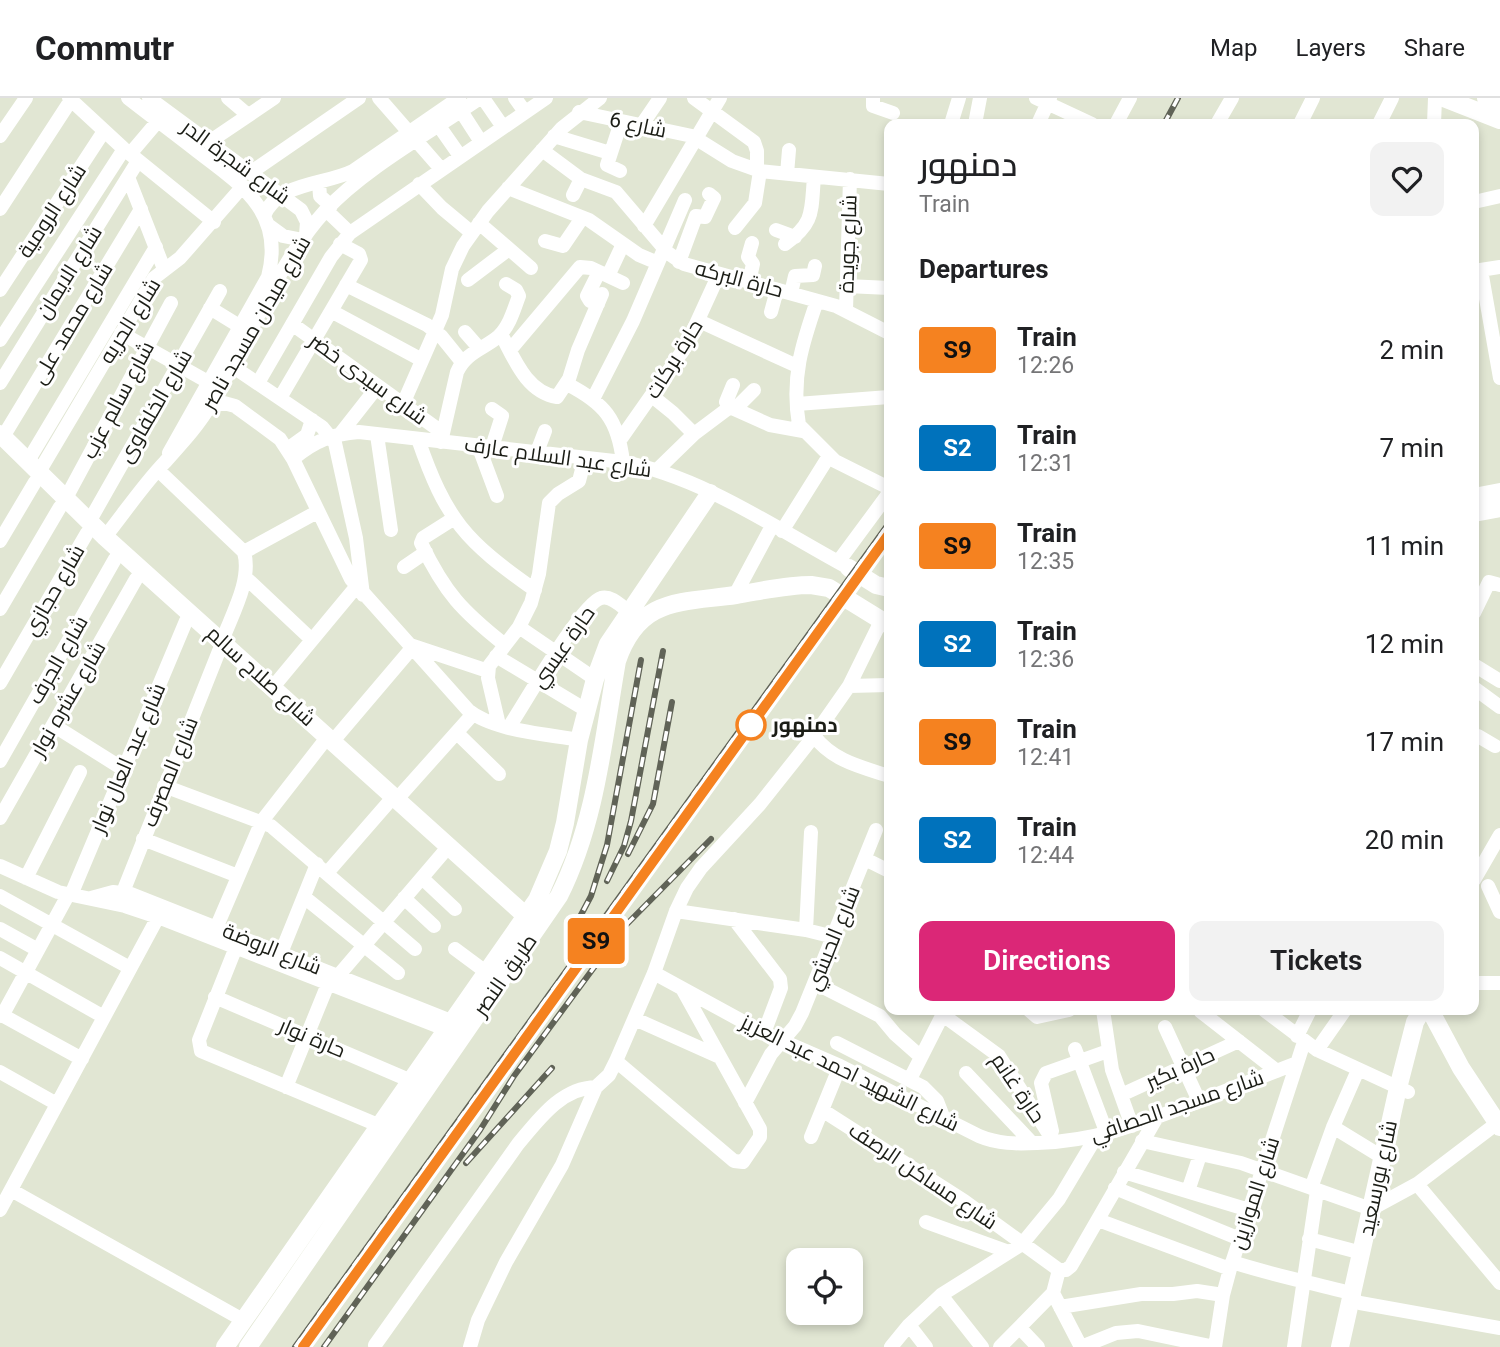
<!DOCTYPE html>
<meta charset="utf-8">
<style>
:root{--surface:#fff;--page:#f2f2f2;--text:#202124;--muted:#757577;--line:#e0e0e0;--accent:#db2777}
body{margin:0;font-family:Roboto,Cairo,sans-serif;background:var(--page);color:var(--text);height:100vh;display:flex;flex-direction:column;font-size:26px;white-space:nowrap}
*{box-sizing:border-box;margin:0}
p{font-size:23px;color:var(--muted)}
.icon{flex:none;width:38px;height:38px;fill:none;stroke:currentColor;stroke-width:2;stroke-linecap:round;stroke-linejoin:round}
.map{position:relative;flex:1;overflow:hidden}
.sheet{position:absolute;left:884px;top:21px;width:595px;height:896px;display:flex;flex-direction:column;background:var(--surface);border-radius:14px;box-shadow:0 4px 10px #0003}
.sheet>*{flex:none}
.badge{padding:0 14px;border-radius:5px;font-size:24px;line-height:46px}
.controls{position:absolute;left:786px;top:1150px;display:grid;gap:14px}
.controls a{display:grid;place-items:center;width:77px;height:77px;border-radius:14px;background:var(--surface);box-shadow:0 4px 10px #0003;font-size:35px}
.map>.badge{position:absolute;translate:-50% -50%;box-shadow:0 0 0 4px #fff}
h2{padding:0 35px;font-size:26px;line-height:63px}
.round{display:grid;place-items:center;flex:none;width:74px;height:74px;border-radius:14px;background:var(--page)}
.headline{display:flex;align-items:center;justify-content:space-between;height:119px;padding:0 35px}
h1{font-size:33px;font-weight:600;line-height:52px}
.button{display:flex;gap:14px;margin-top:auto;padding:14px 35px}
.button a{flex:1;height:80px;border-radius:14px;background:var(--accent);color:#fff;font-size:28px;font-weight:600;line-height:80px;text-align:center}
.button a+a{background:var(--page);color:var(--text)}
ul{padding:0;list-style:none}
li{display:flex;align-items:center;gap:21px;height:98px;padding:0 35px}
li div{flex:1}
li b{display:block;font-size:26px}
li em{font-style:normal}
li .badge{min-width:77px;font-weight:700;text-align:center}
header{display:flex;align-items:center;gap:42px;box-sizing:border-box;height:98px;padding:0 35px;background:var(--surface);border-bottom:2px solid var(--line)}
header strong{font-size:33px}
nav{display:flex;gap:38px;margin-inline-start:auto;font-size:24px}
.map>svg:first-child{display:block}
.lines{fill:none;stroke-linecap:round;stroke-linejoin:round}
.minor{stroke:#fff;stroke-width:14}
.major{stroke:#fff;stroke-width:18}
.rail-casing{stroke:#606357;stroke-width:6}
.rail{stroke:#fff;stroke-width:3.5;stroke-dasharray:10;stroke-linecap:butt}
.line-casing{stroke:#fff;stroke-width:16}
.line{stroke:#f58220;stroke-width:10}
.stop-dot{fill:#fff;stroke:#f58220;stroke-width:3.5}
.labels{text-anchor:middle;stroke-width:6;stroke-linejoin:round;paint-order:stroke}
.street-label{font-size:21px;fill:#1b1d16;stroke:#fff}
.stop-label{font-size:21px;font-weight:bold;fill:#1b1d16;stroke:#fff;text-anchor:start}
</style>
<header>
<strong>Commutr</strong>
<nav><a>Map</a><a>Layers</a><a>Share</a></nav>
</header>
<div class="map">
<svg width="1500" height="1249" viewBox="0 0 1500 1249">
<rect width="100%" height="100%" fill="#e1e6d3"/>
<g class="lines">
<path class="minor" d="M69,0l55,51 90,73
M128,0c23,18 46,35 69,53 45,34 88,62 71,126l-99,176
M149,0l152,112 6,12 -1,13
M228,0l20,17
M379,0l62,71
M483,0l20,29
M515,0l10,14
M694,0l60,44 3,9v19
M873,0v8l20,7
M1036,0l56,26
M461,13l20,31
M579,14l113,24 40,25 28,10 129,13
M951,26l8,-26
M975,26l5,-26
M1038,26l12,-26
M1116,26l14,-26
M1217,26l15,-26
M1300,26l13,-26
M1379,26l13,-26
M1434,26l1,-26
M439,28l21,30
M641,28l19,-28
M0,38l26,-38
M554,38l56,17
M209,44l65,-44
M542,52l39,29 35,13 52,61 16,11 152,42 53,27
M130,56l28,-33
M620,73l-13,-6 14,-43
M250,75l109,-75
M787,76l2,-24
M128,79l36,92
M319,84l1,14 11,10
M419,86l23,24 30,25
M508,90l81,32 50,35 19,8
M573,97l8,-16
M1474,104l26,-6
M0,111l71,-109
M326,112l24,23
M264,118c13,-34 61,-31 89,-45l106,-73
M479,125l52,45
M268,127l15,11 20,4
M644,128l76,-128
M735,130l20,-25 5,-32
M776,132l19,7
M545,143l18,5 19,-28
M785,146c30,-21 26,-33 29,-67
M679,164l17,-46 9,1 9,-19 -5,-4
M1481,172l19,108
M1474,173l26,-4
M608,178l15,-32
M468,182l41,-31
M749,184l4,-18 -5,-7 4,-14
M346,187l81,40 14,11 21,26
M847,188l42,2
M0,192l104,-159
M791,195l4,-17 18,-1 2,-9
M817,203c-15,43 -26,77 -18,124l36,36 54,27
M598,206l-8,-3 -3,-5 12,-24
M210,210l39,24
M846,212l4,-131
M331,213l91,49
M771,214l6,-22
M699,223l98,45
M292,226l151,109
M465,234l14,16
M121,235l89,50
M501,236c13,24 25,58 56,63l12,-18 9,-29 24,-56
M0,242l124,-191
M510,252l70,-83 11,1 32,15
M232,268l90,61 13,16 21,95 7,57
M0,285l138,-222
M258,285l73,-126 19,-24 196,-135
M567,286c37,19 51,35 56,78
M733,287l-7,17 4,5 40,18 33,6
M652,298l21,17 21,21
M280,300l81,-138 -2,-6 -19,-10
M593,301l40,-78 52,-121
M403,306l39,-89 10,-46 11,-23 25,-35 74,-83 38,-30
M797,306l92,-7
M210,309l14,-4 11,3 45,33 13,20 58,120 117,131c25,21 79,24 111,30
M492,311l10,7 -10,31
M735,311l19,-19
M341,335l37,-47
M377,337l14,95
M3,339l138,-228
M418,341c28,81 47,102 117,151
M620,342l66,-94 33,-72
M441,344l16,-70c9,-20 27,-23 42,-36 11,-11 15,-27 20,-40l-3,-6 -10,-6
M478,347l19,51
M289,350l18,-13 5,-15
M537,354l8,-21
M293,361c21,-18 39,-25 66,-27l264,30c80,15 155,68 226,106
M28,363l128,-214
M658,371l36,-35 36,-27
M158,372l86,82 73,-40
M39,374l115,-194 26,-20 63,-72
M66,400l105,-195
M453,421l-30,19 -2,5c24,50 41,68 84,102
M89,424l131,-231
M782,433l47,-75
M105,439c20,-25 38,-52 60,-75 17,-19 33,-36 46,-58 39,-63 64,-138 114,-193 40,-43 106,-79 155,-113
M0,443l35,-59
M838,464l51,-69
M404,469l22,-15
M245,479l67,63
M735,497l37,-69
M0,511l60,-102
M1474,515l15,-31 11,3
M519,529l76,52
M222,543c10,-27 30,-61 22,-89
M410,547l78,26
M496,558l90,54
M1474,567l26,16
M0,585l87,-150
M849,588l40,-1
M273,589l83,-100
M1474,590l26,19
M53,627l70,44
M499,627l-11,-47 1,-12 30,-39 12,-24 8,-29 10,-71 9,-9 21,-13 6,-23
M509,629c14,-21 73,-124 92,-129 10,-3 20,8 28,14
M457,635l42,41
M814,638c19,25 47,31 75,40
M1474,641l4,-3 17,10
M333,643l79,-93
M0,663l115,-202
M164,688l107,40 144,123
M397,701l76,-85
M0,720l136,-239
M143,741l95,37
M865,761l24,12
M0,768l58,26 67,14 33,11 287,112
M327,775l61,-70
M26,780l54,-106
M422,780l33,31
M1474,782l26,-45
M1488,788l12,26
M123,794l96,-241
M71,797l115,-274
M0,798l130,72
M304,799l94,76
M91,800l22,-6 18,2 320,127
M404,800l30,28
M676,813l130,19 28,7
M734,821l46,60 1,9 -17,45
M0,831l38,21
M806,832l5,-98
M214,835l48,-112 60,-77
M236,849l-37,93 2,11 177,74
M455,851l31,23
M281,855l36,-89
M0,860l104,59
M654,875l110,60 76,33 139,70c19,8 37,8 58,7 60,-2 105,-20 160,-41 34,-13 67,-26 100,-39
M338,878l105,-123
M815,885l65,33 15,18 26,23
M1474,885h26
M215,899l194,83
M1029,912l8,7 32,-7
M1103,912l9,60 20,56
M1264,912l53,40 91,42
M1200,913l77,60
M0,916l82,45
M943,917l56,41 55,86
M2,918l66,-121
M635,921l85,38
M1165,929l34,74
M1297,938l13,-26
M837,945l86,44 14,14 7,18
M1075,951l32,85
M1317,952l28,-40
M616,963l118,100 9,1 17,-25v-8l-77,-139
M0,974l57,32
M966,975l66,70
M910,981l35,-69
M286,989l42,-103
M1121,997l118,-54
M745,1005l26,-49 24,-28 7,-13 74,-183
M822,1012l142,91 95,69h7l5,-4 86,-149
M1333,1029l49,30
M1052,1033l-11,-48 5,-10 62,-22
M811,1039l29,-71
M1142,1043l99,22 130,46 46,-25 79,-60
M1124,1074l125,38
M1417,1086l83,99
M1115,1090l125,51
M1311,1090l22,-61 25,-57
M11,1092l232,130
M1188,1093l12,-36
M0,1112l158,-293
M1098,1122l132,49
M926,1124l83,30
M1309,1141l53,14
M1232,1164c40,13 81,21 122,32
M1059,1172l-6,23 28,54
M941,1197l41,52
M1360,1205l140,25
M1060,1209l81,-13h32l24,-3 26,4
M909,1227l17,22
M1020,1230l18,19
M375,1247l143,-201c21,-25 43,-56 78,-57
M470,1249l8,-27 28,-58 56,-97 34,-78 13,-12 7,-14 38,-88 22,-62 11,-23 14,-20 59,-64 54,-68 35,-50 32,-65
M891,1249l18,-22 32,-30 81,-51 37,-45 37,-62
M1000,1249l53,-54
M1081,1249l35,-14 22,-2 77,16 8,-52 7,-26 74,-227
M1294,1249l23,-156"/>
<path class="major" d="M1444,0l56,22
M1486,0l14,6
M0,336l105,103 421,379
M1474,399l26,-5
M1474,415l26,-5
M849,470l27,17 13,3
M1430,912l31,58 39,59
M225,1249l312,-447 21,-49 7,-28 14,-83 16,-61 13,-35 102,-151
M248,1249l311,-451c37,-74 44,-155 58,-235 22,-64 63,-58 119,-66 25,-4 50,-10 75,-10l18,3 60,37
M1340,1249l58,-259 17,-66 7,-12"/>
<defs>
<path id="rail" d="M1164,26l14,-26
M628,756l25,-50 19,-102
M607,783l17,-35 7,-25 32,-170
M574,830l17,-32 16,-51 34,-185
M466,1065l86,-95
M295,1249l594,-824
M324,1249l156,-217 34,-54 109,-148 88,-89"/>
</defs>
<use href="#rail" class="rail-casing"/>
<use href="#rail" class="rail"/>
</g>
<g class="lines">
<defs>
<path id="line" d="M303,1249l586,-813"/>
</defs>
<use href="#line" class="line-casing"/>
<use href="#line" class="line"/>
</g>
<circle class="stop-dot" cx="751" cy="627" r="14"/>
<g class="labels">
<g class="street-label">
<text transform="translate(638 27) rotate(12)" y="7">شارع 6</text>
<text transform="translate(236 64) rotate(36)" y="7">شارع شجرة الدر</text>
<text transform="translate(52 113) rotate(-57)" y="7">شارع الرومية</text>
<text transform="translate(848 146) rotate(-88)" y="7">شارع جويدة</text>
<text transform="translate(69 174) rotate(-58)" y="7">شارع الايمان</text>
<text transform="translate(739 181) rotate(15)" y="7">حارة البركه</text>
<text transform="translate(130 223) rotate(-58)" y="7">شارع الحريه</text>
<text transform="translate(72 225) rotate(-59)" y="7">شارع محمد على</text>
<text transform="translate(256 225) rotate(-60)" y="7">شارع ميدان مسجد ناصر</text>
<text transform="translate(674 261) rotate(-58)" y="7">حارة بركات</text>
<text transform="translate(368 281) rotate(36)" y="7">شارع سيدى خضر</text>
<text transform="translate(118 302) rotate(-62)" y="7">شارع سالم عزب</text>
<text transform="translate(155 308) rotate(-60)" y="7">شارع الخلفاوى</text>
<text transform="translate(558 359) rotate(8)" y="7">شارع عبد السلام عارف</text>
<text transform="translate(54 492) rotate(-60)" y="7">شارع حجازي</text>
<text transform="translate(563 549) rotate(-55)" y="7">حارة عيسي</text>
<text transform="translate(58 562) rotate(-60)" y="7">شارع الجرف</text>
<text transform="translate(261 578) rotate(42)" y="7">شارع صلاح سالم</text>
<text transform="translate(68 601) rotate(-60)" y="7">شارع عشره نوار</text>
<text transform="translate(128 660) rotate(-67)" y="7">شارع عبد العال نوار</text>
<text transform="translate(170 674) rotate(-68)" y="7">شارع المصرف</text>
<text transform="translate(833 840) rotate(-68)" y="7">شارع الحبشي</text>
<text transform="translate(272 851) rotate(22)" y="7">شارع الروضة</text>
<text transform="translate(505 877) rotate(-55)" y="7">طريق النصر</text>
<text transform="translate(312 940) rotate(23)" y="7">حارة نوار</text>
<text transform="translate(1180 970) rotate(-24)" y="7">حارة بكير</text>
<text transform="translate(850 975) rotate(26)" y="7">شارع الشهيد احمد عبد العزيز</text>
<text transform="translate(1018 990) rotate(56)" y="7">حارة غانم</text>
<text transform="translate(1177 1008) rotate(-19)" y="7">شارع مسجد الحصافي</text>
<text transform="translate(923 1078) rotate(34)" y="7">شارع مساكن الرصف</text>
<text transform="translate(1378 1080) rotate(-78)" y="7">شارع بورسعيد</text>
<text transform="translate(1255 1095) rotate(-72)" y="7">شارع الموازين</text>
</g>
<g class="stop-label">
<text x="772" y="634">دمنهور</text>
</g>
</g>
</svg>
<div class="controls">
<a><svg class="icon" aria-label="locate" viewBox="0 0 24 24"><circle cx="12" cy="12" r="6"/><path d="M12 2v4M12 18v4M2 12h4M18 12h4"/></svg></a>
</div>
<b class="badge" style="left:596px;top:843px;background:#f58220;color:#111">S9</b>
<section class="sheet">
<div class="headline"><div><h1>دمنهور</h1><p>Train</p></div><a class="round"><svg class="icon" aria-label="heart" viewBox="0 0 24 24"><path d="M12 20l-8-8c-3-5 5-10 8-4 3-6 11-1 8 4z"/></svg></a></div>
<h2>Departures</h2>
<ul>
<li><span class="badge" style="background:#f58220;color:#111">S9</span><div><b>Train</b><p>12:26</p></div><em>2 min</em></li>
<li><span class="badge" style="background:#0072bc;color:#fff">S2</span><div><b>Train</b><p>12:31</p></div><em>7 min</em></li>
<li><span class="badge" style="background:#f58220;color:#111">S9</span><div><b>Train</b><p>12:35</p></div><em>11 min</em></li>
<li><span class="badge" style="background:#0072bc;color:#fff">S2</span><div><b>Train</b><p>12:36</p></div><em>12 min</em></li>
<li><span class="badge" style="background:#f58220;color:#111">S9</span><div><b>Train</b><p>12:41</p></div><em>17 min</em></li>
<li><span class="badge" style="background:#0072bc;color:#fff">S2</span><div><b>Train</b><p>12:44</p></div><em>20 min</em></li>
</ul>
<div class="button"><a>Directions</a><a>Tickets</a></div>
</section>
</div>
